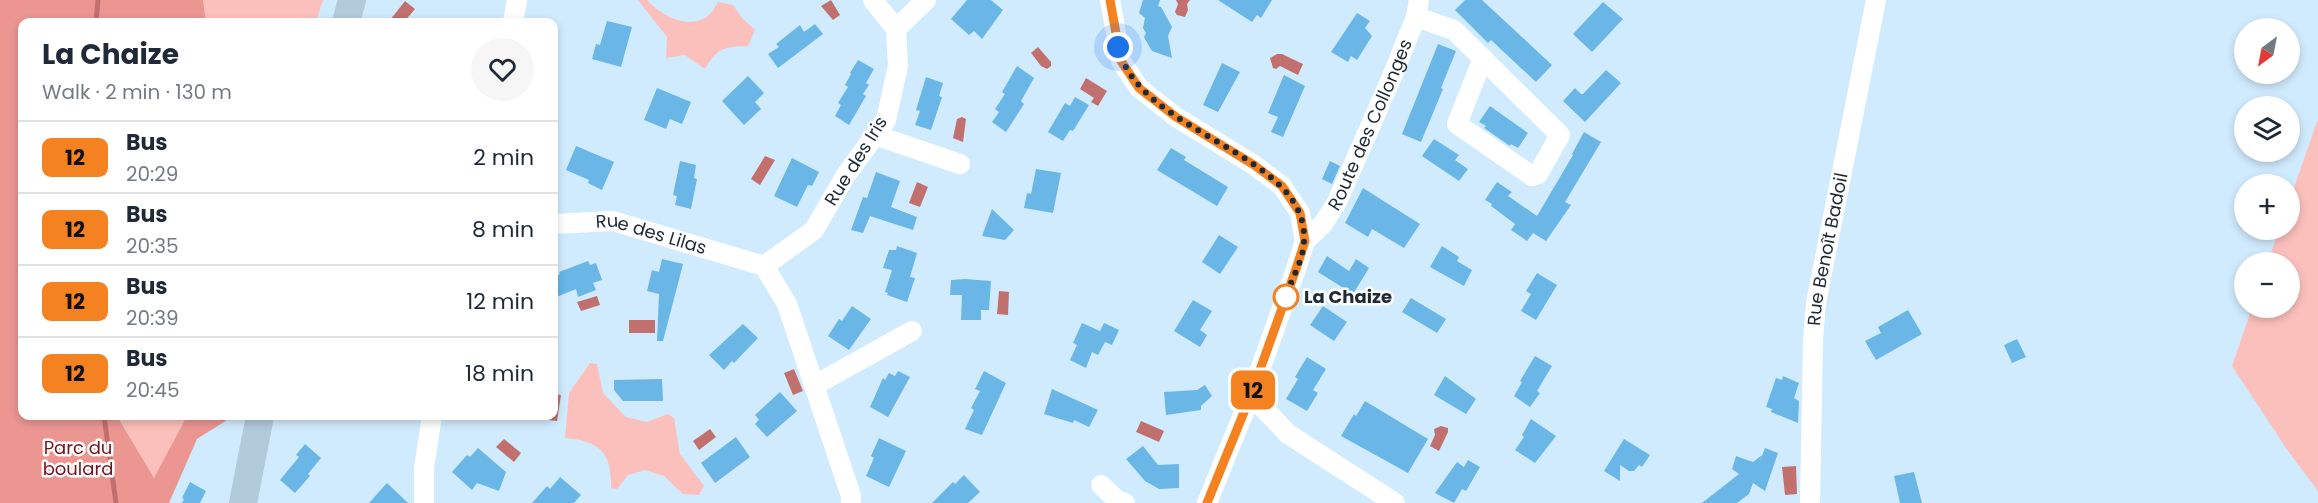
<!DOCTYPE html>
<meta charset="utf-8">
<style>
:root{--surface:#fff;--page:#f6f6f7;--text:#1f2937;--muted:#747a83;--line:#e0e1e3}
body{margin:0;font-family:Poppins,sans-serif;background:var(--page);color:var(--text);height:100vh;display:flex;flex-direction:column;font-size:22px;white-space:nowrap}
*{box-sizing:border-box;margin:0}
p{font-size:20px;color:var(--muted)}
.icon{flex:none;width:33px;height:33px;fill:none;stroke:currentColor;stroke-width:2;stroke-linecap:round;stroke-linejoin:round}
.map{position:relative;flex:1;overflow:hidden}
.side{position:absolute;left:18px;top:18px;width:540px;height:402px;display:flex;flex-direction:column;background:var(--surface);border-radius:12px;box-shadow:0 3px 9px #0003}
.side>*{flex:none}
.badge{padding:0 12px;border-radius:9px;font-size:21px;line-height:39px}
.needle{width:39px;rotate:212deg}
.controls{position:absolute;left:2234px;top:18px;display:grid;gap:12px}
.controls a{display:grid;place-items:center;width:66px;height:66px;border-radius:50%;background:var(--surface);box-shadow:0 3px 9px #0003;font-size:30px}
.you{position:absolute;width:30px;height:30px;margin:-15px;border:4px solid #fff;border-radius:50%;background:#1a73e8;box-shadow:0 0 0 9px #1a73e833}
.map>.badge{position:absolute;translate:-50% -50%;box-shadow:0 0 0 3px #fff}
.round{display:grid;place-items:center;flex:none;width:63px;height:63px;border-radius:32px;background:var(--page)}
.summary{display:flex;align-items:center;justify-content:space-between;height:102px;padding:0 24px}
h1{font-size:28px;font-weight:700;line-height:45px}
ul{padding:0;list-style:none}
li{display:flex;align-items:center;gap:18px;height:72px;padding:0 24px;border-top:2px solid var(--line)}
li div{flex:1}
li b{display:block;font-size:22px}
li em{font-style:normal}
li .badge{min-width:66px;font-weight:700;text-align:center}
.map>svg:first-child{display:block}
.green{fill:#fcc0bc}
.forest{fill:#ec9692}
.water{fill:#c2706d}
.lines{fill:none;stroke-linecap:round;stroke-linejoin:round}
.stream{stroke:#c2706d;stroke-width:5}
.building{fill:#69b6e7}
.street{stroke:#fff;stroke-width:20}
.secondary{stroke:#b1cbdb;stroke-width:28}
.line-casing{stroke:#fff;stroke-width:14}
.line{stroke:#f58220;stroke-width:9}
.walk{stroke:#1f2b34;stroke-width:6;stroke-dasharray:0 10.8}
.stop-dot{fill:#fff;stroke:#f58220;stroke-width:3}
.labels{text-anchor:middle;stroke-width:5;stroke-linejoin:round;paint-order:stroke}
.street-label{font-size:18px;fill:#1f2b34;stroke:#fff}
.stop-label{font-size:18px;font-weight:bold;fill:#1f2b34;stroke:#fff;text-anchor:start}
.park-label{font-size:18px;fill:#77111b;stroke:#fff}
</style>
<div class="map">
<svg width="2318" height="503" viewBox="0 0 2318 503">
<rect width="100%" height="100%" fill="#d1ebfe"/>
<path class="green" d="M203,0h120l-7,22h-110z
M638,0h9c14,16 44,32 63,14 3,-3 6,-9 8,-12l15,3 9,13 13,12 -7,16c-24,1 -30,1 -43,23l-20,-14 -19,3 1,-21z
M2318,119v372l-30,-40 -56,-85 20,-58h37v-46h-21l11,-32h10v-28z
M590,363l7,1 6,29 23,24 21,5 21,-8 6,4 6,36 24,32 -5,9 -16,-1 -19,-18 -19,-6 -17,5 -11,14 -6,-1c1,-35 -11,-47 -46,-50l4,-45z
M117,416h70l-33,63z"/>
<path class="forest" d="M0,0h203l3,22h-184v394h95l37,62 33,-62h41l-1,4 -30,19 -28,64h-169z"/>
<path class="water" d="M831,0l9,15 -7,5 -12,-14z
M1176,0h14l-3,4 1,6 -3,7 -8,-2 -2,-3 3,-8z
M405,1l10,8 -11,13h-11l-3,-2z
M1038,47l13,15v4l-4,3 -6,-3 -10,-13z
M1277,54h5l21,10 -5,11 -18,-9 -4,3 -3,-1 -3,-10z
M1086,78l21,13 -9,15 -7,-4 3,-4 -14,-9z
M962,117l4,2 -3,23 -10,-4 4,-19z
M765,156l10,4 -15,25 -9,-6z
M917,182l11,5 -8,20 -11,-4z
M999,291l10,1 -1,23 -11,-1z
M597,296l3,9 -19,6 -4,-9z
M629,320h26v13h-26z
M794,369l9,22 -10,4 -9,-22z
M554,394l7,1 -4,26 -8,-1 1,-3 -3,-1h7z
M1141,421l23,10 -5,11 -23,-10z
M1441,426l7,2v4l-9,19 -9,-5 5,-11 -1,-6z
M710,429l6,8 -17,13 -6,-9z
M504,439l17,14 -7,9 -18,-15z
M1796,466l1,28 -12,1 -3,-28z"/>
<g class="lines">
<path class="stream" d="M96,22l2,-22
M104,416l12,87"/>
</g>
<path class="building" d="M967,0h24l12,10 -21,29 -8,-8 -5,4 -18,-16z
M1143,0h17l-2,6 3,1 11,20 -4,9 4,22 -20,-7 -6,-10 -2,-4 2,-4 -3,-5 2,-10 -6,-5z
M1218,0h54l-11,18 -4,-3 -5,7z
M1465,0h17l70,65 -16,17 -45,-42 -3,3 -33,-33z
M1603,2l20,17 -31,33 -19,-18z
M1357,13l13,8 -5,7 7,8 -15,24 -6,-4 -3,6 -17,-10z
M607,21l25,6 -11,40 -29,-8 4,-15 4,1z
M815,24l8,10 -45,34 -10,-14 11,-7 -3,-3 24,-19 4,7z
M1438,44l18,7 -15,37 2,1 -22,53 -19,-8z
M858,60l16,9 -8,14 3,2 -6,9 3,2 -17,29 -14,-9 6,-11 -3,-2 10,-16 -3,-2 6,-11 -1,-1z
M1222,63l18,9 -22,40 -15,-7z
M1017,66l17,12 -13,23 3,3 -18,28 -14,-10 7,-10 -4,-3 10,-15 -3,-2z
M1606,70l15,13 -36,39 -22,-21 12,-13 6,6h2z
M1284,75l21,11 -22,51 -12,-5 7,-15 -10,-4z
M748,76l16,17 -9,9 6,7 -17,16 -22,-24z
M926,77l17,6 -4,13 3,1 -11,33 -16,-5 5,-14 -4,-1z
M657,88l34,14 -9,22 -12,-5 -4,10 -22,-9z
M1075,97l14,8 -16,26 -3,-1 -7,11 -15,-9 17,-29 5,3z
M1490,106l38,27 -10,15 -7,-4 -1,2 -26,-18 2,-2 -7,-4z
M1584,132l17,10 -36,60 6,3 -25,36 -13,-8 -6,8 -16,-11 4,-6 -24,-18 1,-2 -7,-4 12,-18 15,10 -4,4 29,20 36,-61 -1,-1z
M1434,139l25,16 -4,5 13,9 -9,12 -37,-25z
M576,146l38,16 -12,28 -14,-7 1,-3 -23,-10z
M1171,148l15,9 -2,3 44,27 -11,19 -60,-36z
M792,158l27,14 -7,14 -4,-1 -11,22 -23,-11z
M680,161l16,4 -2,13 3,1 -6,30 -16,-4 2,-9 -4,-1z
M1330,161l10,5 -8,18 -10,-5z
M1036,169l25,4 -8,40 -29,-5 3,-15 4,1z
M876,172l24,9 -9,26 26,10 -4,13 -43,-14 -7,17 -12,-3 12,-33 4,1z
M1363,188l57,36 -16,24 -32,-19 -4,8 -23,-14z
M992,209l22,21 -9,10 -23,-4z
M1219,235l19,12 -18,27 -18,-12z
M897,246l20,7 -7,24 5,1 -8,24 -20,-7 1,-2 -3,-1 7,-22 -9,-2 6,-18h7z
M1442,246l17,11 -2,4 15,9 -8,16 -34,-19z
M1327,256l22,15 7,-12 13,9 -16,26 -35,-22z
M662,259l21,5 -20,77h-6l2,-47 -12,-3 5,-21 7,2z
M588,261l2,4 6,-2 6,17 -9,3 3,7 -18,7 -2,-8 -22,9v-21l6,-3 -1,-2z
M1537,273l20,12 -21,35 -15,-9 10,-17 -5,-3z
M965,279l26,2 -2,29h-8v10h-20l1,-25h-12l1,-15z
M1411,298l35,21 -9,14 -35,-21z
M1193,300l19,11 -12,19 7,5 -7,12 -26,-16z
M852,306l19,13 -22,31 -21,-14 11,-17 3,2z
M1323,306l24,16 -13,19 -24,-16z
M1908,310l14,24 -46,26 -11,-19 16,-8 -3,-6z
M1082,323l18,8 4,-8 15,7 -7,15 -7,-3 -7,13 -6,-3 -6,16 -16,-8 7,-15 -4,-2z
M743,324l15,14 -24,25 -2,-2 -8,9 -15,-15z
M2017,339l9,18 -14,6 -8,-18z
M1535,356l17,10 -15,25 3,2 -10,14 -16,-11 8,-14 -2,-1z
M1307,357l19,12 -13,21 5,3 -11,18 -21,-12 12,-20 -3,-2z
M898,371l12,6 -22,40 -18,-10 13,-29 2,2 4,-7 6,3z
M984,371l22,12 -24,52 -17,-6 9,-19 -3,-2 9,-17 -5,-2z
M1445,376l31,23 -10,15 -32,-19z
M1783,376l16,7 -5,15 5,3 -1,22 -27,-11 1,-3 -6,-2 10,-29 6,2z
M662,379l1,22h-40l-9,-11v-10z
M1205,385l7,11 -11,10v4l-35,5 -2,-23 33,-2z
M1052,389l46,21 -9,17 -15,-7 -1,3 -29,-9z
M780,392l17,19 -30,26 -12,-13 4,-4 -4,-5z
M1365,401l63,38 -20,34 -67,-37 13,-22 2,2z
M1531,419l25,17 -21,27 -20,-13 9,-13 -2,-2z
M736,437l14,20 -35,26 -14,-20z
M879,438l27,13 -17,36 -23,-11 8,-18 -3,-2z
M1624,439l26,16 -8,12 -3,-2 -5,6h-5l-9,-6v16l-16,-10z
M305,444l16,14 -13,16 2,2 -15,17 -15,-13 19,-23 -3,-2z
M1143,446l15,19 21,-1v24l-20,1 -14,-8 -19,-22z
M478,448l28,24 -7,19 -22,-8 -5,7 -20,-18 15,-17 3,2z
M1765,448l13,5 -13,38 -12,-8 -4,11 -12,9h-35l37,-29 -7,-5 4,-13 17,6 9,-7 -3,9z
M1468,460l12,7 -14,24 -4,-2 -8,14 -19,-10 22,-31 7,5z
M1914,472l8,31h-22l-6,-27z
M964,475l16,17 -12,11h-36l21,-21 2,2z
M560,477l21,18 -7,8h-42l15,-17 3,3z
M190,482l16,9 -6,12h-18l2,-4 -2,-1z
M387,483l21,20h-39z"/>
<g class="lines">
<g class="street">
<path d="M1110,0l11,61 18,27 37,29 78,48 28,21 18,27 5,28 -9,28 -45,126 -44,108"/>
<path d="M1416,17l38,13 106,105 -22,39 -6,2 -75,-52 26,-66"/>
<path d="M513,22l4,-22"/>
<path d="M896,29l30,-29"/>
<path d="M875,135l85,29"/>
<path id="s1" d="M554,224l59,-3 151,45 23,38 64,192v7"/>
<path id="s2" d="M1305,241l18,-17 14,-22 54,-123 25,-62 3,-17"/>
<path d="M764,266l50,-36 32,-55 40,-55 12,-54 -2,-37 -23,-29"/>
<path d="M815,385l97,-54"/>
<path d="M1251,395l37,39 107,69"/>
<path d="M1101,485l16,15 8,3"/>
<path d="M424,503v-35l8,-52"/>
<path id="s3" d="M1810,503l3,-164 3,-36 60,-303"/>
</g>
<path class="secondary" d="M346,22l6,-22
M243,503l17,-87"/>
</g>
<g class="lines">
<defs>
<path id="line" d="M1110,0l11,61 18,27 37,29 78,48 28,21 18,27 5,28 -9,28 -45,126 -44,108"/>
</defs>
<use href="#line" class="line-casing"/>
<use href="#line" class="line"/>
<path class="walk" d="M1118,47c21,88 190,105 186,193 0,20 -13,39 -18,57"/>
</g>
<circle class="stop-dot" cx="1286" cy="297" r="12"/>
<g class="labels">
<g class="street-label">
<text dy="6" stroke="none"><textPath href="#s2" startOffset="135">Route des Collonges</textPath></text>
<text transform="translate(856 161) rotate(-58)" y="6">Rue des Iris</text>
<text dy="6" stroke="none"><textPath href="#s1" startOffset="99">Rue des Lilas</textPath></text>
<text dy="6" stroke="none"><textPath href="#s3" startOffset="255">Rue Benoît Badoil</textPath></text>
</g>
<g class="stop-label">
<text x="1304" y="303">La Chaize</text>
</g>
<g class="park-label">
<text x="78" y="454">Parc du<tspan x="78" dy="21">boulard</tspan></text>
</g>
</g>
</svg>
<div class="controls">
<a><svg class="needle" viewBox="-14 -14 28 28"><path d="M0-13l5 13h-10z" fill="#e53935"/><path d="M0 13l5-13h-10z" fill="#747a83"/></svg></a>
<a><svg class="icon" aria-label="layers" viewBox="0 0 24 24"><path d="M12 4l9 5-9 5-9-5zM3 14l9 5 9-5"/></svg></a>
<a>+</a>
<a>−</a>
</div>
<div class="you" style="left:1118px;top:47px"></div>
<b class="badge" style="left:1253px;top:390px;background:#f58220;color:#111">12</b>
<section class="side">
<div class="summary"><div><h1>La Chaize</h1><p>Walk · 2 min · 130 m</p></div><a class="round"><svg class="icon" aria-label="heart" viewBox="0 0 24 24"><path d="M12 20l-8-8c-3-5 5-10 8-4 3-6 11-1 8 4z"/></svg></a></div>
<ul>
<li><span class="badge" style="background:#f58220;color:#111">12</span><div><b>Bus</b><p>20:29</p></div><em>2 min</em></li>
<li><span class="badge" style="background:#f58220;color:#111">12</span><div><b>Bus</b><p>20:35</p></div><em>8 min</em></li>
<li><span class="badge" style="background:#f58220;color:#111">12</span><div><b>Bus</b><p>20:39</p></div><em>12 min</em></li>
<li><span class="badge" style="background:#f58220;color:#111">12</span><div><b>Bus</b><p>20:45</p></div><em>18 min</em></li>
</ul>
</section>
</div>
